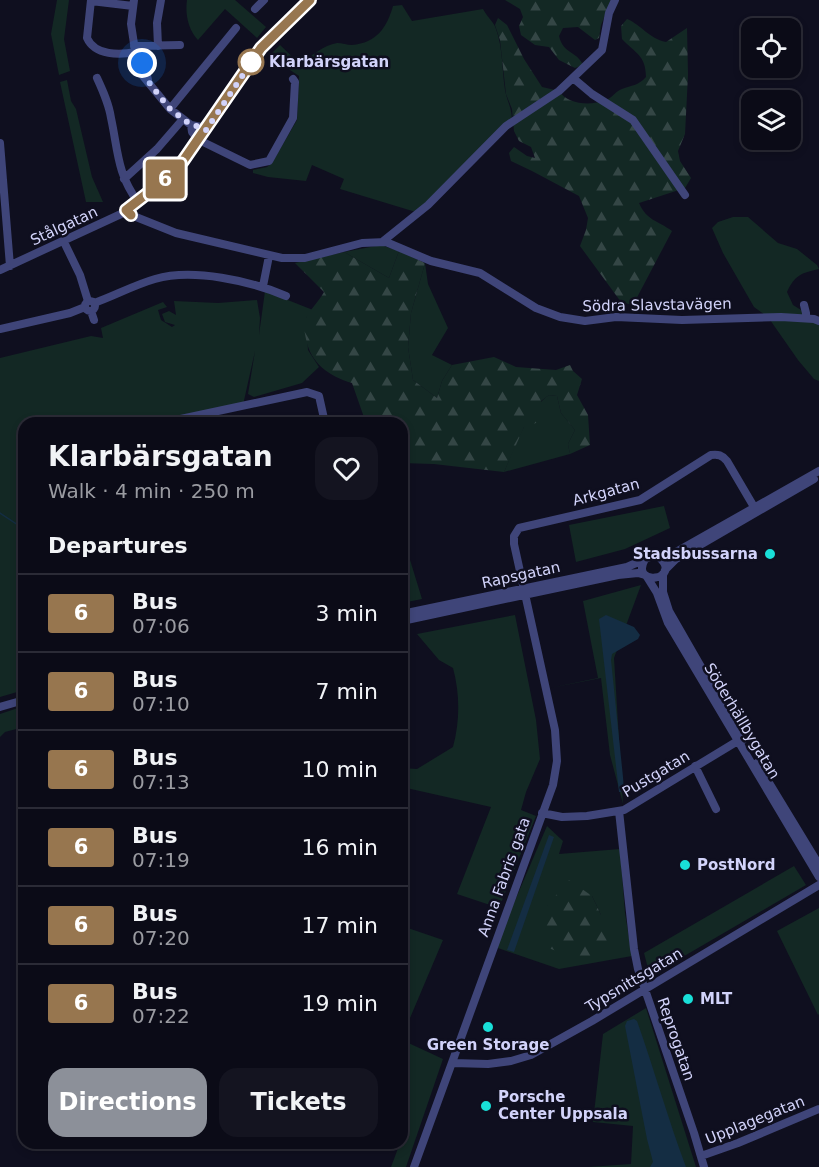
<!DOCTYPE html>
<meta charset="utf-8">
<style>
:root{--surface:#0b0b17;--page:#141420;--text:#f1f3f6;--muted:#9a9ba1;--line:#2b2b36;--accent:#8c9099}
body{margin:0;font-family:"DejaVu Sans",sans-serif;background:var(--page);color:var(--text);height:100vh;display:flex;flex-direction:column;font-size:22px;white-space:nowrap}
*{box-sizing:border-box;margin:0}
p{font-size:20px;color:var(--muted)}
.icon{flex:none;width:33px;height:33px;fill:none;stroke:currentColor;stroke-width:2;stroke-linecap:round;stroke-linejoin:round}
.map{position:relative;flex:1;overflow:hidden}
.side{position:absolute;left:18px;top:417px;width:390px;height:732px;display:flex;flex-direction:column;background:var(--surface);border-radius:18px;box-shadow:0 3px 9px #0003,0 0 0 2px var(--line)}
.side>*{flex:none}
.badge{padding:0 12px;border-radius:4px;font-size:21px;line-height:39px}
.fabs{position:absolute;left:741px;top:18px;display:grid;gap:12px}
.fabs a{display:grid;place-items:center;width:60px;height:60px;border-radius:12px;background:var(--surface);box-shadow:0 3px 9px #0003,0 0 0 2px var(--line);font-size:30px}
.you{position:absolute;width:30px;height:30px;margin:-15px;border:4px solid #fff;border-radius:50%;background:#1a73e8;box-shadow:0 0 0 9px #1a73e833}
.map>.badge{position:absolute;translate:-50% -50%;box-shadow:0 0 0 3px #fff}
h2{padding:0 30px;font-size:22px;line-height:54px}
.round{display:grid;place-items:center;flex:none;width:63px;height:63px;border-radius:18px;background:var(--page)}
.headline{display:flex;align-items:center;justify-content:space-between;height:102px;padding:0 30px}
h1{font-size:28px;font-weight:600;line-height:45px}
.cta{display:flex;gap:12px;margin-top:auto;padding:12px 30px}
.cta a{flex:1;height:69px;border-radius:18px;background:var(--accent);color:#fff;font-size:24px;font-weight:600;line-height:69px;text-align:center}
.cta a+a{background:var(--page);color:var(--text)}
ul{padding:0;list-style:none}
li{display:flex;align-items:center;gap:18px;height:78px;padding:0 30px;border-top:2px solid var(--line)}
li div{flex:1}
li b{display:block;font-size:22px}
li em{font-style:normal}
li .badge{min-width:66px;font-weight:700;text-align:center}
.map>svg:first-child{display:block}
.green{fill:#132824;fill-rule:evenodd}
.forest{fill:url(#forest-firs)}
.water{fill:#142d43}
.lines{fill:none;stroke-linecap:round;stroke-linejoin:round}
.stream{stroke:#142d43;stroke-width:1.5}
.minor{stroke:#3f4579;stroke-width:8}
.line-casing{stroke:#fff;stroke-width:14}
.line{stroke:#97764f;stroke-width:9}
.walk{stroke:#d2d3fa;stroke-width:6;stroke-dasharray:0 10.8}
.stop-dot{fill:#fff;stroke:#97764f;stroke-width:3}
.poi-dot{fill:#19dfd8;stroke:#0f0f1f;stroke-width:2}
.labels{text-anchor:middle;stroke-width:5;stroke-linejoin:round;paint-order:stroke}
.stop-label{font-size:15px;font-weight:bold;fill:#d2d3fa;stroke:#0f0f1f;text-anchor:start}
.street-label{font-size:15px;fill:#d2d3fa;stroke:#0f0f1f}
.poi-label{font-size:15px;font-weight:bold;fill:#d2d3fa;stroke:#0f0f1f;text-anchor:start}
</style>
<div class="map">
<svg width="819" height="1167" viewBox="0 0 819 1167">
<defs>
<pattern id="forest-firs" width="22" height="20" patternUnits="userSpaceOnUse" patternTransform="scale(1.5)"><rect width="22" height="20" fill="#132824"/><path d="M5 1l3.5 6h-7zM16 11l3.5 6h-7z" fill="#344645"/></pattern>
</defs>
<rect width="100%" height="100%" fill="#0f0f1f"/>
<path class="green" d="M57,0h12l-5,39 6,32 -11,4 -8,-41z
M187,0h48l31,27 -9,11 -32,-29 -27,31c-10,-11 -13,-26 -11,-40z
M402,5l10,16 71,-12c4,8 11,13 13,20 7,19 6,41 9,61 3,14 7,17 7,33l-93,90 -79,-24 4,-10 -32,-14 -6,16 -38,-4 -15,-4v-3l14,-3 5,-4 25,-43 2,-44 -30,-20 11,-11 21,20c9,-9 23,-20 36,-22 5,0 10,2 15,2 25,-2 35,-18 41,-39z
M67,80l4,21 5,8 16,68 11,25h-17l-26,-120z
M733,217h15l30,26 19,6 20,16 2,4c-18,4 -24,6 -32,23l6,13 26,16v60l-5,-2 -16,-19 -30,-43 -14,-10 -31,-54 -11,-25 6,-6z
M381,245l18,6 -10,27 -45,-26z
M425,263l3,21 20,44 -16,27 20,10 -10,16 -5,17 -24,-18 -5,-33 3,-34z
M265,291l48,19 -7,8 2,32 11,17 -17,16 -48,14 -6,-3 7,-43 -12,54 -81,18h-138v267l-24,7v-339l91,-22 12,2 -2,-10 62,-26 4,5 -9,3 3,10 11,7 3,-2 -10,-3 -3,-8 7,-3 7,4 -2,-14 44,2 39,-3 3,18 -1,17z
M549,395l8,1 4,17 14,17 -7,14 2,10 -66,18c10,-23 24,-63 45,-77z
M664,506l6,22 -45,21 -49,13 -7,-37z
M407,550l15,49 -20,4v-51z
M641,585l-27,73 9,146 -13,-49 -9,-77 -51,10 48,-10 -15,-77z
M515,615l21,105 4,39 -14,33 -5,18 15,6 -37,92 -42,-14 34,-87 -89,-20v-19l15,1 36,-22c7,-26 7,-53 0,-79l-14,-8 -22,-26z
M24,706v21l-19,5 -5,5v-23z
M547,826l16,15 -4,13 61,-5 5,64 7,43 -73,13 -64,-22zM592,896l9,19 -54,-9z
M794,866l12,19 -156,91 -6,-23z
M819,908v106l-1,1 -41,-84z
M402,926l41,14 -41,97z
M646,1008l50,159h-108l43,-3 2,-38 -40,-4 10,-88z
M402,1040l41,19 -37,108h-15l9,-24h2l3,-16 -3,-5z"/>
<path class="forest" d="M505,0h106l-10,25 -2,13 -4,2 -17,-13 -15,1 -4,8c4,18 18,15 24,29l-8,3 -16,-8 -10,-13 -14,-2 -14,-10 -2,-9 4,-9 -3,-8z
M498,18l9,7 17,34 18,28 17,4c9,14 32,15 47,9 6,-2 10,-9 16,-11 10,-4 16,-3 24,-12 0,-22 -11,-24 -24,-38l-1,-13 6,-7c16,7 21,19 39,23l21,-14 1,47 -3,59 -7,17 2,10 11,17 -6,10 -46,15c8,18 18,17 33,28l-39,74 -12,-3 -41,-56 6,-16 2,-12 -9,-22 -47,-25 -21,-10 -2,-8 5,-6 13,9 8,2 -4,-11 -12,-6 -5,-10 -2,-22 -6,-15 -6,-54 -5,-15z
M399,251l26,12 -14,50 -3,34 5,33 24,18 5,-17 10,-16 42,-8 22,10 40,3 14,-5 3,6 9,8 -5,16 11,20 2,30 -20,9 -2,-10 7,-14 -14,-17 -4,-17 -8,-1 -8,6 1,20 -18,6 -20,45 -70,-8 -32,-1v-40h-36l-14,-40c-23,-7 -41,-19 -46,-44 -1,-6 -3,-12 -1,-19 4,-9 14,-19 19,-28l-29,-29 49,-11 45,26z
M569,880l23,16 9,19h6l6,21 -8,23c-20,4 -41,-6 -60,-12l2,-41z"/>
<path class="water" d="M606,615l28,12 6,8 -2,4 -26,15 -1,6 12,117 1,14 -2,1h-3l-20,-173z
M549,835l5,2 -40,115 -7,-2z
M634,1019l3,2c17,48 31,98 49,146h-36l3,-5 -6,-23 -22,-113 2,-5z"/>
<g class="lines">
<path class="stream" d="M0,513l24,16"/>
<path class="minor" d="M91,0l-4,38c8,18 33,17 49,14
M134,0l-3,24 7,46 32,39 21,16 11,2 4,3
M91,1l42,5
M255,9l9,-9
M134,46l46,-1
M158,46l-1,-23 4,-23
M138,56l7,11 3,13
M97,78c6,13 12,26 14,40 7,32 6,56 27,84
M573,78l19,16 41,26 52,75
M170,109l66,-81
M191,125l1,7 7,8 51,25 19,-4 24,-43 2,-36 -2,-3
M0,143l10,123
M124,179l33,-30 26,-30
M126,210l5,5 45,18 106,25h23l57,-15 24,-1 45,19 49,12 56,35 24,9 25,4 31,-4 66,3 99,-3 33,2 5,2
M64,242l16,33 8,26
M382,242l46,-37 78,-79 53,-35 43,-41 7,-37 6,-13
M0,270l121,-56 41,-32 21,-21 20,-27 58,-86 49,-48
M263,286l6,-30
M85 306a5 5 0 1 1 10 0a5 5 0 1 1-10 0Z
M94,303c20,-7 40,-18 61,-24 38,-11 96,2 131,17
M804,305l2,8
M91,311l3,9
M0,329l70,-16 15,-6
M162,423l145,-31 12,4 6,27
M645,559c-16,29 39,21 14,-2
M665,570l11,-11 138,-80
M663,574v18l6,19 74,129
M647,577l10,16 11,30 151,254
M402,614l225,-47 25,-11 7,1 17,-5 143,-81
M402,621l216,-46 20,-2 7,2
M0,707l24,-7
M757,763l62,102
M695,766l21,43
M619,811l15,138 4,20 56,164 10,34
M542,813l20,4 25,-1 37,-6 117,-71
M453,1063l35,1 23,-3 20,-6 61,-34 227,-136
M701,1156l37,-13 81,-34
M414,1167l139,-382 4,-24 -2,-31 -41,-186v-8l5,-8 121,-28 71,-45c7,-1 11,0 16,6l30,51"/>
</g>
<g class="lines">
<defs>
<path id="line" d="M131,215l-5,-5 36,-28 21,-21 78,-113 49,-48"/>
</defs>
<use href="#line" class="line-casing"/>
<use href="#line" class="line"/>
<path class="walk" d="M142,63l8,21 20,25 21,16 11,2 4,3 47,-70 -2,2"/>
</g>
<circle class="stop-dot" cx="251" cy="62" r="12"/>
<g class="poi-dot">
<circle cx="770" cy="554" r="6"/>
<circle cx="685" cy="865" r="6"/>
<circle cx="688" cy="999" r="6"/>
<circle cx="488" cy="1027" r="6"/>
<circle cx="486" cy="1106" r="6"/>
</g>
<g class="labels">
<g class="stop-label">
<text x="269" y="67">Klarbärsgatan</text>
</g>
<g class="street-label">
<text transform="translate(64 226) rotate(-25)" y="5">Stålgatan</text>
<text transform="translate(657 305) rotate(-1)" y="5">Södra Slavstavägen</text>
<text transform="translate(606 492) rotate(-15)" y="5">Arkgatan</text>
<text transform="translate(521 575) rotate(-12)" y="5">Rapsgatan</text>
<text transform="translate(742 721) rotate(59)" y="5">Söderhällbygatan</text>
<text transform="translate(656 774) rotate(-31)" y="5">Pustgatan</text>
<text transform="translate(504 877) rotate(-70)" y="5">Anna Fabris gata</text>
<text transform="translate(634 980) rotate(-31)" y="5">Typsnittsgatan</text>
<text transform="translate(676 1039) rotate(71)" y="5">Reprogatan</text>
<text transform="translate(755 1120) rotate(-22)" y="5">Upplagegatan</text>
</g>
<g class="poi-label">
<text x="758" y="559" text-anchor="end">Stadsbussarna</text>
<text x="697" y="870">PostNord</text>
<text x="700" y="1004">MLT</text>
<text x="488" y="1050" text-anchor="middle">Green Storage</text>
<text x="498" y="1102">Porsche<tspan x="498" dy="17">Center Uppsala</tspan></text>
</g>
</g>
</svg>
<div class="fabs">
<a><svg class="icon" aria-label="locate" viewBox="0 0 24 24"><circle cx="12" cy="12" r="6"/><path d="M12 2v4M12 18v4M2 12h4M18 12h4"/></svg></a>
<a><svg class="icon" aria-label="layers" viewBox="0 0 24 24"><path d="M12 4l9 5-9 5-9-5zM3 14l9 5 9-5"/></svg></a>
</div>
<div class="you" style="left:142px;top:63px"></div>
<b class="badge" style="left:165px;top:179px;background:#97764f;color:#fff">6</b>
<section class="side">
<div class="headline"><div><h1>Klarbärsgatan</h1><p>Walk · 4 min · 250 m</p></div><a class="round"><svg class="icon" aria-label="heart" viewBox="0 0 24 24"><path d="M12 20l-8-8c-3-5 5-10 8-4 3-6 11-1 8 4z"/></svg></a></div>
<h2>Departures</h2>
<ul>
<li><span class="badge" style="background:#97764f;color:#fff">6</span><div><b>Bus</b><p>07:06</p></div><em>3 min</em></li>
<li><span class="badge" style="background:#97764f;color:#fff">6</span><div><b>Bus</b><p>07:10</p></div><em>7 min</em></li>
<li><span class="badge" style="background:#97764f;color:#fff">6</span><div><b>Bus</b><p>07:13</p></div><em>10 min</em></li>
<li><span class="badge" style="background:#97764f;color:#fff">6</span><div><b>Bus</b><p>07:19</p></div><em>16 min</em></li>
<li><span class="badge" style="background:#97764f;color:#fff">6</span><div><b>Bus</b><p>07:20</p></div><em>17 min</em></li>
<li><span class="badge" style="background:#97764f;color:#fff">6</span><div><b>Bus</b><p>07:22</p></div><em>19 min</em></li>
</ul>
<div class="cta"><a>Directions</a><a>Tickets</a></div>
</section>
</div>
